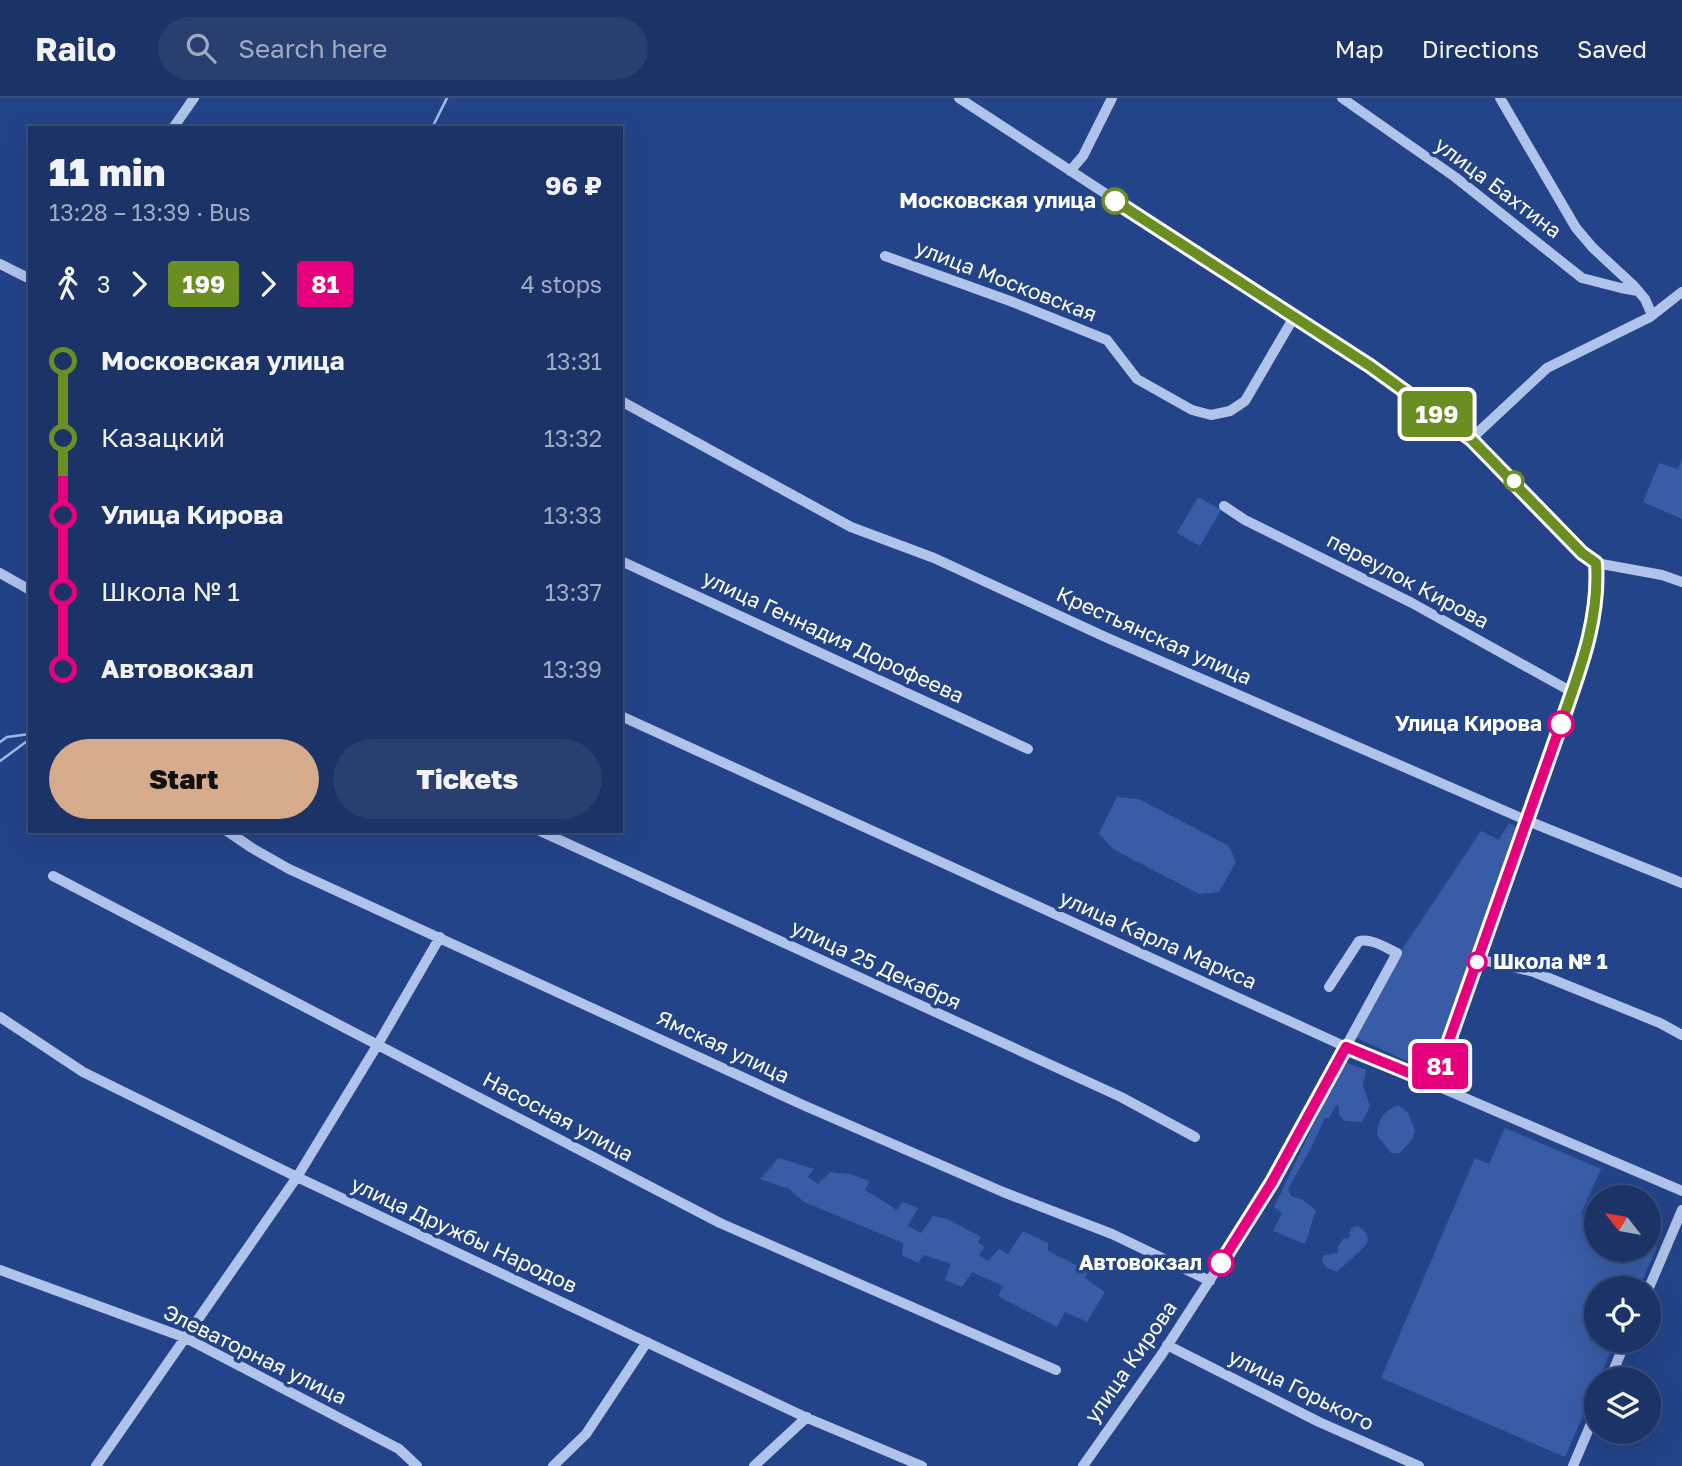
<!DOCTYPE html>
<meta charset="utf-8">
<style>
:root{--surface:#1b3367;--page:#283f70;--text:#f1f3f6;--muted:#a0aac0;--line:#394e7b;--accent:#d6ab8b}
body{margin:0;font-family:"Golos Text",sans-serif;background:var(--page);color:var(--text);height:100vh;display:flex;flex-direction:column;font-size:26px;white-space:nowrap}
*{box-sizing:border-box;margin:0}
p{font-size:23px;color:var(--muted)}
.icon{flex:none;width:38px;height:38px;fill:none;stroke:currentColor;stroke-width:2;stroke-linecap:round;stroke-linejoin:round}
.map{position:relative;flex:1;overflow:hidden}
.panel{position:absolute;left:28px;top:28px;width:595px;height:707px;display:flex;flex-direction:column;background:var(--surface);border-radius:0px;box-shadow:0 7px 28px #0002,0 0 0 2px var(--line)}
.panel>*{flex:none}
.badge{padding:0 14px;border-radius:5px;font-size:24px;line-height:46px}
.needle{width:46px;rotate:301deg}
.tools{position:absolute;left:1584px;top:1087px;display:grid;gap:14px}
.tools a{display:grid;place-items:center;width:77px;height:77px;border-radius:50%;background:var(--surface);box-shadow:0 7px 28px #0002,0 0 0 2px var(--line);font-size:35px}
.map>.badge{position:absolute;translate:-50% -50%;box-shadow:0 0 0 4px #fff}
.legs{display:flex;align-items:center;gap:10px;height:77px;padding:0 21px;font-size:23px}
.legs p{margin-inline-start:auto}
.summary{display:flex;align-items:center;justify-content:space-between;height:119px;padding:0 21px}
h1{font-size:38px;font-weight:800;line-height:52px}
.button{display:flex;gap:14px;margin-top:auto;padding:14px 21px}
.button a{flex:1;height:80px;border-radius:42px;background:var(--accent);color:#111;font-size:28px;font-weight:800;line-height:80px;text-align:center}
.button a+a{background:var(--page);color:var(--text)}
ul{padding:0 21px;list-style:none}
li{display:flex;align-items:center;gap:24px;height:77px;font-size:26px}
li i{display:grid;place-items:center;width:10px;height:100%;margin:0 9px;background:currentColor}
li i::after{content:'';width:18px;height:18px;margin:-9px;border:5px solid;border-radius:50%;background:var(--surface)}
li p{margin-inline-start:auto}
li:first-child i{background:linear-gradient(#0000 50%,currentColor 0)}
li:last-child i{background:linear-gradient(currentColor 50%,#0000 0)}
header{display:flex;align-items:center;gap:42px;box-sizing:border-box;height:98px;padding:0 35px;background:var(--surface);border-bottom:2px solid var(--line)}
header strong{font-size:33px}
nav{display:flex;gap:38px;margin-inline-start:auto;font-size:24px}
.search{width:490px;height:63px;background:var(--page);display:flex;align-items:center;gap:18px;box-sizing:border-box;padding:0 24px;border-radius:38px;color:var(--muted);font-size:26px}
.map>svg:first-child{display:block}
.green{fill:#385ca6}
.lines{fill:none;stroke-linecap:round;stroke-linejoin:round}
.stream{stroke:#a4bceb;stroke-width:2.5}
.minor{stroke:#b0c3ea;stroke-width:10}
.line-1-casing{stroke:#fff;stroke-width:16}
.line-2-casing{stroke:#fff;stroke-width:16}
.line-1{stroke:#6b8e23;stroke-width:10}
.line-2{stroke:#e6007e;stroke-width:10}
.stop-1-dot{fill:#fff;stroke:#6b8e23;stroke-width:3.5}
.stop-2-dot{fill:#fff;stroke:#e6007e;stroke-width:3.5}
.labels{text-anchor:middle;stroke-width:7;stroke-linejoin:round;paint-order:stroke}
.street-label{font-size:21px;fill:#fff;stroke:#244489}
.stop-label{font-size:21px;font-weight:bold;fill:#fff;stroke:#244489;text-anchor:end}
</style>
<header>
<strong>Railo</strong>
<div class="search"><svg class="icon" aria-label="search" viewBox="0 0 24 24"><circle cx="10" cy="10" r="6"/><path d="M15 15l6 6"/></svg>Search here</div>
<nav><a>Map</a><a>Directions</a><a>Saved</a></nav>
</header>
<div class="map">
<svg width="1682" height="1368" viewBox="0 0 1682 1368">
<rect width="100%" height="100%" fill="#244489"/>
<path class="green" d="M1682,361v60l-39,-17 16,-39 19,6z
M1198,399l23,13 -21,36 -23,-13z
M1117,699l22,2 90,47 7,16 -17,30 -20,2 -86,-45 -14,-16z
M1509,725l10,5 -82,236 -5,6 -8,-1 -69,-32 44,-83 82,-123 18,9z
M1347,965l19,7 -3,16 7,20 -8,16 -17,-1 -6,-6v-9l-3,-1 -7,13h-4l-15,32 -22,39 3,7 12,4 13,10 -11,34 -32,-13 9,-18 -8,-6 57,-119z
M1398,1007l10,8 7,18 -4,10 -11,12h-9l-14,-18c2,-16 5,-23 21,-30z
M1505,1030l96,41 -20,45 15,7v29h52l1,-7 8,4 -18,41h-43v35l-7,17 22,10 -12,29h-3v6l-31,72 -184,-79 94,-220 14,6z
M779,1060l35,11 -6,8 10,7 12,-12 20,2 20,7 -5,9 32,20 6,-8 15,6 -10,18 13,7 12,-17 15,3 33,18 -3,5 7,5 -6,8 9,6 11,-12 9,5 15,-23 25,12v8l40,20 -3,7 20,14 -18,30 -22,-10 -8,15 -59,-31 5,-10 -31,-14 -10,15 -17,-7 6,-16 -27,-9 -6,8 -16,-8 1,-12 -99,-41 -15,-13 -29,-10z
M1358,1128l8,7 2,7 -2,5 -29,27 -10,-4 -5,-7 2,-6 14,-2v-7l5,-7 6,-1 2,-10z"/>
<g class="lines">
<path class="stream" d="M432,30l15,-30
M0,644l7,-5 23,-3
M0,663l30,-22"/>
<path class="minor" d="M959,0l411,268 101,73 111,114 14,10 66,12 20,7
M1342,0l113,79 127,101 39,10 17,3
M1500,0l76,130 17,20 41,38 11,13 7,16
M173,30l21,-30
M1070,73l13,-15 29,-58
M885,158l125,45 97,39 30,39 55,31 19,5 19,-4 15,-10 49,-84
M0,166l30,15
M621,303l230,126 83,31 169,78 425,185 154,62
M1471,341l76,-71 103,-51 32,-25
M1224,408l21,14 167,83 160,89
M621,463l407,188
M0,475l30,17
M621,618l725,331 336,144
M227,733l25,17 37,21 514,236 200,87 109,42 98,47
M540,733l581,266 74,40
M53,778l667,347 336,147
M1478,861l56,13 126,51 22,12
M0,919l83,55 214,105 508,240 117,49
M1434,985l156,-443 7,-49 -1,-28
M0,1172l186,68 213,111 18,17
M1648,1192l34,-80
M1167,1247l152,77 100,44
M1610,1281l16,-39
M96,1368l201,-289 81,-133 62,-107
M553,1368l33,-32 61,-92
M754,1368l53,-49
M1083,1368l79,-112 104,-161 131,-240c-11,-5 -25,-15 -38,-12l-30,46
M1573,1368l23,-54"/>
</g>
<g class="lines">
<defs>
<path id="line-1" d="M1115,103l255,165 101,73 111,114 14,10c4,57 -17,109 -35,161"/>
<path id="line-2" d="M1221,1165l51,-81 74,-135 88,36 127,-359"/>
</defs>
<use href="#line-1" class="line-1-casing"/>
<use href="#line-2" class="line-2-casing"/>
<use href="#line-1" class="line-1"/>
<use href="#line-2" class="line-2"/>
</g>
<g class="stop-1-dot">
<circle cx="1115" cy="103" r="12"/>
<circle cx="1514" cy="383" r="9"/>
</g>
<g class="stop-2-dot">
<circle cx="1561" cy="626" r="12"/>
<circle cx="1477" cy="864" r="9"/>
<circle cx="1221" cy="1165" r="12"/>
</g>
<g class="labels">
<g class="street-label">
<text transform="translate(1498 90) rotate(37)" y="7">улица Бахтина</text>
<text transform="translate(1006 183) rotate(21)" y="7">улица Московская</text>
<text transform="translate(1408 483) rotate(28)" y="7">переулок Кирова</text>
<text transform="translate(1154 538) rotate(24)" y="7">Крестьянская улица</text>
<text transform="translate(833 539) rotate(25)" y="7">улица Геннадия Дорофеева</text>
<text transform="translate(1158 842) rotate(24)" y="7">улица Карла Маркса</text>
<text transform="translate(876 867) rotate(25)" y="7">улица 25 Декабря</text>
<text transform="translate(723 949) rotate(25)" y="7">Ямская улица</text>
<text transform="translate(558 1019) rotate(28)" y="7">Насосная улица</text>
<text transform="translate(464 1137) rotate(25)" y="7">улица Дружбы Народов</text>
<text transform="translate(255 1257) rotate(26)" y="7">Элеваторная улица</text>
<text transform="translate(1131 1264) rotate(-55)" y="7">улица Кирова</text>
<text transform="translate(1301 1292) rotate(26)" y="7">улица Горького</text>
</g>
<g class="stop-label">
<text x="1096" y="110">Московская улица</text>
<text x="1542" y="633">Улица Кирова</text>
<text x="1493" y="871" text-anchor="start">Школа № 1</text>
<text x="1202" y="1172">Автовокзал</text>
</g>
</g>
</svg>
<div class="tools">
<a><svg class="needle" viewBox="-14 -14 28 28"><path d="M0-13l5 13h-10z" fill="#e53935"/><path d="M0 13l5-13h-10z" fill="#a0aac0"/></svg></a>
<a><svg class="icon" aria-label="locate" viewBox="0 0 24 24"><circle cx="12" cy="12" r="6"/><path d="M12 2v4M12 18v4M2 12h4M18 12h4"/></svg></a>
<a><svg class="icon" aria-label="layers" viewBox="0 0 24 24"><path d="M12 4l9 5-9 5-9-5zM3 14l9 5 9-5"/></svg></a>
</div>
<b class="badge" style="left:1437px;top:316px;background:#6b8e23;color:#fff">199</b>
<b class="badge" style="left:1440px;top:968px;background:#e6007e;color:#fff">81</b>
<section class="panel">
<div class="summary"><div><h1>11 min</h1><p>13:28 – 13:39 · Bus</p></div><b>96 ₽</b></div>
<div class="legs"><svg class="icon" aria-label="walk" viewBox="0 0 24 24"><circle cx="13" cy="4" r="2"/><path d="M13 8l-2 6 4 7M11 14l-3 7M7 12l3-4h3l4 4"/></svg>3<svg class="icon" aria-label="forward" viewBox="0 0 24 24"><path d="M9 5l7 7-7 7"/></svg><b class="badge" style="background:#6b8e23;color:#fff">199</b><svg class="icon" aria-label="forward" viewBox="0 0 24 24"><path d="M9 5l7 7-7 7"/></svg><b class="badge" style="background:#e6007e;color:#fff">81</b><p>4 stops</p></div>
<ul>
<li><i style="color:#6b8e23"></i><b>Московская улица</b><p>13:31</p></li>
<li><i style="color:#6b8e23"></i><span>Казацкий</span><p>13:32</p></li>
<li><i style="color:#e6007e"></i><b>Улица Кирова</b><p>13:33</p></li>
<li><i style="color:#e6007e"></i><span>Школа № 1</span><p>13:37</p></li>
<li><i style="color:#e6007e"></i><b>Автовокзал</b><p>13:39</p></li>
</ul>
<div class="button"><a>Start</a><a>Tickets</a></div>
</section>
</div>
